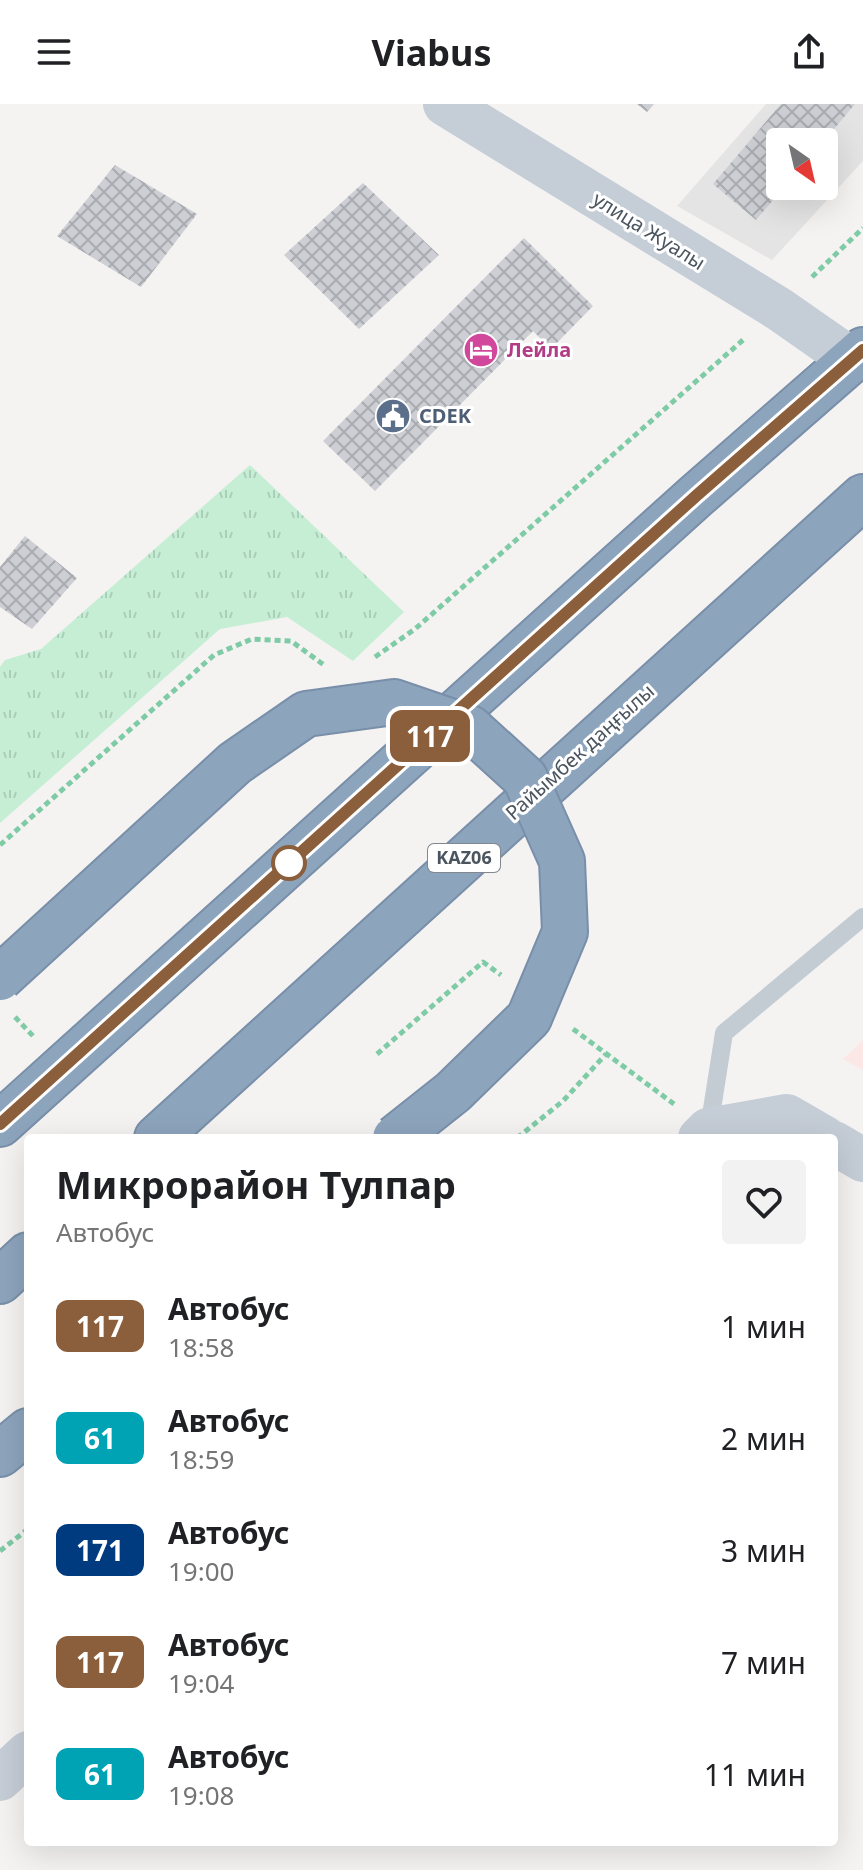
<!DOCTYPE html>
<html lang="ru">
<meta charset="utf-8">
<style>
:root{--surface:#fff;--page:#f2f2f2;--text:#202124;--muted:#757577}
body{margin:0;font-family:"Noto Sans",sans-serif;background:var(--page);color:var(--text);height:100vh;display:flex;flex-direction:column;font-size:30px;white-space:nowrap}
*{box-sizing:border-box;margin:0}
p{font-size:26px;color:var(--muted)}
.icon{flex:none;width:44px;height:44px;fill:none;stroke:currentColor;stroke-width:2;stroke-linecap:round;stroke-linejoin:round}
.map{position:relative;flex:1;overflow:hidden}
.panel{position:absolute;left:24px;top:1030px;width:814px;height:712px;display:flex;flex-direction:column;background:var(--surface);border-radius:8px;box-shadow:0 8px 32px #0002}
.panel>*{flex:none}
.badge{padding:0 16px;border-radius:12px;font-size:28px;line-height:52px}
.needle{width:52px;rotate:146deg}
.tools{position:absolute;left:766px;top:24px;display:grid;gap:16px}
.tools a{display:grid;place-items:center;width:72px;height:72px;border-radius:8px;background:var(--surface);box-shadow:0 8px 32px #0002;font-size:40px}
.map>.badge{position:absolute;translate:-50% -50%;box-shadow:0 0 0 4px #fff}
.round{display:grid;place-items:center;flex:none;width:84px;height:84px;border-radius:8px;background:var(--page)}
.head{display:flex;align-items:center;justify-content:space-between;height:136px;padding:0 32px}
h1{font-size:38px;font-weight:700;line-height:60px}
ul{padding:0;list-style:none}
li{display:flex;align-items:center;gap:24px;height:112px;padding:0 32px}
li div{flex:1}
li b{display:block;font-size:30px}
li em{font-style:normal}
li .badge{min-width:88px;font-weight:700;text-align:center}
header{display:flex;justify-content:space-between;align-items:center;height:104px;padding:0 32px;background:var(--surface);font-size:36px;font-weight:700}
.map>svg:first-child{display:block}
.education{fill:#e5e4e4;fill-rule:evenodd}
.medical{fill:#fbe8e6}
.grass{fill:url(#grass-tufts)}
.building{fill:url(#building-cross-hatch)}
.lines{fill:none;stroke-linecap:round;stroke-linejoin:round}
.highway-casing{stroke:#798fa9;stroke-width:48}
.path{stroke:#7ecba6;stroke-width:5;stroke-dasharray:6 4;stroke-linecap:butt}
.lane{stroke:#c4ccd3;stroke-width:18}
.secondary{stroke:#c5cdd7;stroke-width:44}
.highway{stroke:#8da4bd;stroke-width:44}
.highway-bridge-casing{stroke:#798fa9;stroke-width:48;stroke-linecap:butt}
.highway-bridge{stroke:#8da4bd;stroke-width:44}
.line-casing{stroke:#fff;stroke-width:18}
.line{stroke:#8b5e3c;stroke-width:12}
.stop-dot{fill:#fff;stroke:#8b5e3c;stroke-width:4}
.labels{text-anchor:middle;stroke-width:6;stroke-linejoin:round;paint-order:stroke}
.shield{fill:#fff;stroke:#81888f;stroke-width:2}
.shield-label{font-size:18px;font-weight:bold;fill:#4b555f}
.street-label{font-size:20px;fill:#4b555f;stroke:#fff}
.hotel-label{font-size:20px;font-weight:bold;fill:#b23c85;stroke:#fff;text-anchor:start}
.service-label{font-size:20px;font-weight:bold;fill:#4e5e75;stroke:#fff;text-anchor:start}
</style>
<header><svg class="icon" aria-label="menu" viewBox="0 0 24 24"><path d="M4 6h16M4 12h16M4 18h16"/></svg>Viabus<svg class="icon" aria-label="share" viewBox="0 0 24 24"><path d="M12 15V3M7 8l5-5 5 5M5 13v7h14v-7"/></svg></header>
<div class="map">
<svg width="863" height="1766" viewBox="0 0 863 1766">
<defs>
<pattern id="grass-tufts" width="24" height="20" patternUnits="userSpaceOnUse" patternTransform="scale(2)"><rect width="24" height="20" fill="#c5eed5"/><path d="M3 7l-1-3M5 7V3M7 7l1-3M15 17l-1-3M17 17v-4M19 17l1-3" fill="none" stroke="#abceb9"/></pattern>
<pattern id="building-cross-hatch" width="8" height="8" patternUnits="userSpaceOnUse" patternTransform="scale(2)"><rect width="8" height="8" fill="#cdcfd4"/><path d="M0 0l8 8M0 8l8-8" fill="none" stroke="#a8abaf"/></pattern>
</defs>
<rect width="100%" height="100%" fill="#f4f3f2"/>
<path class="education" d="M766,0h97v57l-91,99 -95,-54zM780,38h44v44h-44z"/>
<path class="medical" d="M863,936v30l-20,-11z"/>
<path class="grass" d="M250,361l154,147 -51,49 -66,-44 -67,12 -220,194v-156l5,-7 36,-11z"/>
<path class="building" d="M637,0h17l-7,8z
M781,0h74l-32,38h-43v44h5l-29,34 -43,-36z
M115,61l82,49 -56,73 -84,-51z
M363,79l76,72 -80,74 -75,-74z
M524,134l69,68 -42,43 -18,-18 -158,160 -52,-50z
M25,432l52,42 -45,51 -32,-22v-40z"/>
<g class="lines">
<defs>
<path id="highway" d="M0,1020l696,-628 167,-146
M157,1034l706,-641
M0,1177l28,-26
M0,1350l28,-23"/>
</defs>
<use href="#highway" class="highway-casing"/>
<path class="path" d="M812,173l51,-49
M375,553l40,-28 328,-289
M0,741l214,-190 38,-16 39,2 33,24
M15,913l18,19
M573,925l101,75
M377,950l106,-92 18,13
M517,1034l46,-37 43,-47
M0,1447l28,-22"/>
<path class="lane" d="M709,1024l15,-95 139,-116"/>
<path class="secondary" d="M445,0l334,205 73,51
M700,1034l8,-8 79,-14 38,22
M834,1039l29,17
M0,1675l28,-26"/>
<use href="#highway" class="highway"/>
<defs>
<path id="highway-bridge" d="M0,874l235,-215 71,-49 88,-12 76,26 55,50 37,83 3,71 -36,86 -76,74 -58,46"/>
</defs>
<use href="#highway-bridge" class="highway-bridge-casing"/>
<use href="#highway-bridge" class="highway-bridge"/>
</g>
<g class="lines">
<defs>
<path id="line" d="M0,1020l696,-628 167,-146"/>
</defs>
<use href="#line" class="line-casing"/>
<use href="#line" class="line"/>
</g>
<defs>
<symbol id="hotel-disc" viewBox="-11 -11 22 22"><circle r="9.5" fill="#d1479c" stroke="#fff"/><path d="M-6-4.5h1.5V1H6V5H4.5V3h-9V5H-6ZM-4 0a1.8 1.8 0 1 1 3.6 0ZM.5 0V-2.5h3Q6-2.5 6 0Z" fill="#fff"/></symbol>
<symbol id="civic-disc" viewBox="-11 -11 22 22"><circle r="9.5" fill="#5c6f8a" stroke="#fff"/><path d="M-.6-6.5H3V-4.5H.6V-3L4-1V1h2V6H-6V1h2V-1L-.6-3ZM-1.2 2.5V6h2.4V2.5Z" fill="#fff"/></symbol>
</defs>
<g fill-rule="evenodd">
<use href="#hotel-disc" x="461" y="226" width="40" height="40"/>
<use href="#civic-disc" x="373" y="292" width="40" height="40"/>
</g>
<circle class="stop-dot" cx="289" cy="759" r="16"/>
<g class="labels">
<rect class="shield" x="428" y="740" width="72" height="28" rx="6"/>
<g class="shield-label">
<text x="464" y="760">KАZ06</text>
</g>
<g class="street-label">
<text transform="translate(649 127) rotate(32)" y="7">улица Жуалы</text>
<text transform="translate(580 648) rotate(-42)" y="7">Райымбек даңғылы</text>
</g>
<g class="hotel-label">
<text x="507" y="253">Лейла</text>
</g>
<g class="service-label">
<text x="419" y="319">CDEK</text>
</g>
</g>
</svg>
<div class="tools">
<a><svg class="needle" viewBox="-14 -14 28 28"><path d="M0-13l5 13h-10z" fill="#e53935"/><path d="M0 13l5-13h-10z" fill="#757577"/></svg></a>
</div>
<b class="badge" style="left:430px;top:632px;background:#8b5e3c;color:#fff">117</b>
<section class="panel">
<div class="head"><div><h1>Микрорайон Тулпар</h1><p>Автобус</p></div><a class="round"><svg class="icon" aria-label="heart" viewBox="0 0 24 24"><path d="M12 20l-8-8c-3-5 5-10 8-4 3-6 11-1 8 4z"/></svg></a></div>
<ul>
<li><span class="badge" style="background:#8b5e3c;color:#fff">117</span><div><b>Автобус</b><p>18:58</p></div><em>1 мин</em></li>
<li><span class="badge" style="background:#00a3b4;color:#fff">61</span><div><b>Автобус</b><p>18:59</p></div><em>2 мин</em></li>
<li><span class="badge" style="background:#003b80;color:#fff">171</span><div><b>Автобус</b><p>19:00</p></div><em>3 мин</em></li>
<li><span class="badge" style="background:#8b5e3c;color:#fff">117</span><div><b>Автобус</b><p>19:04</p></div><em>7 мин</em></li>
<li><span class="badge" style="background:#00a3b4;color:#fff">61</span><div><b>Автобус</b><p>19:08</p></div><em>11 мин</em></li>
</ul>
</section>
</div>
